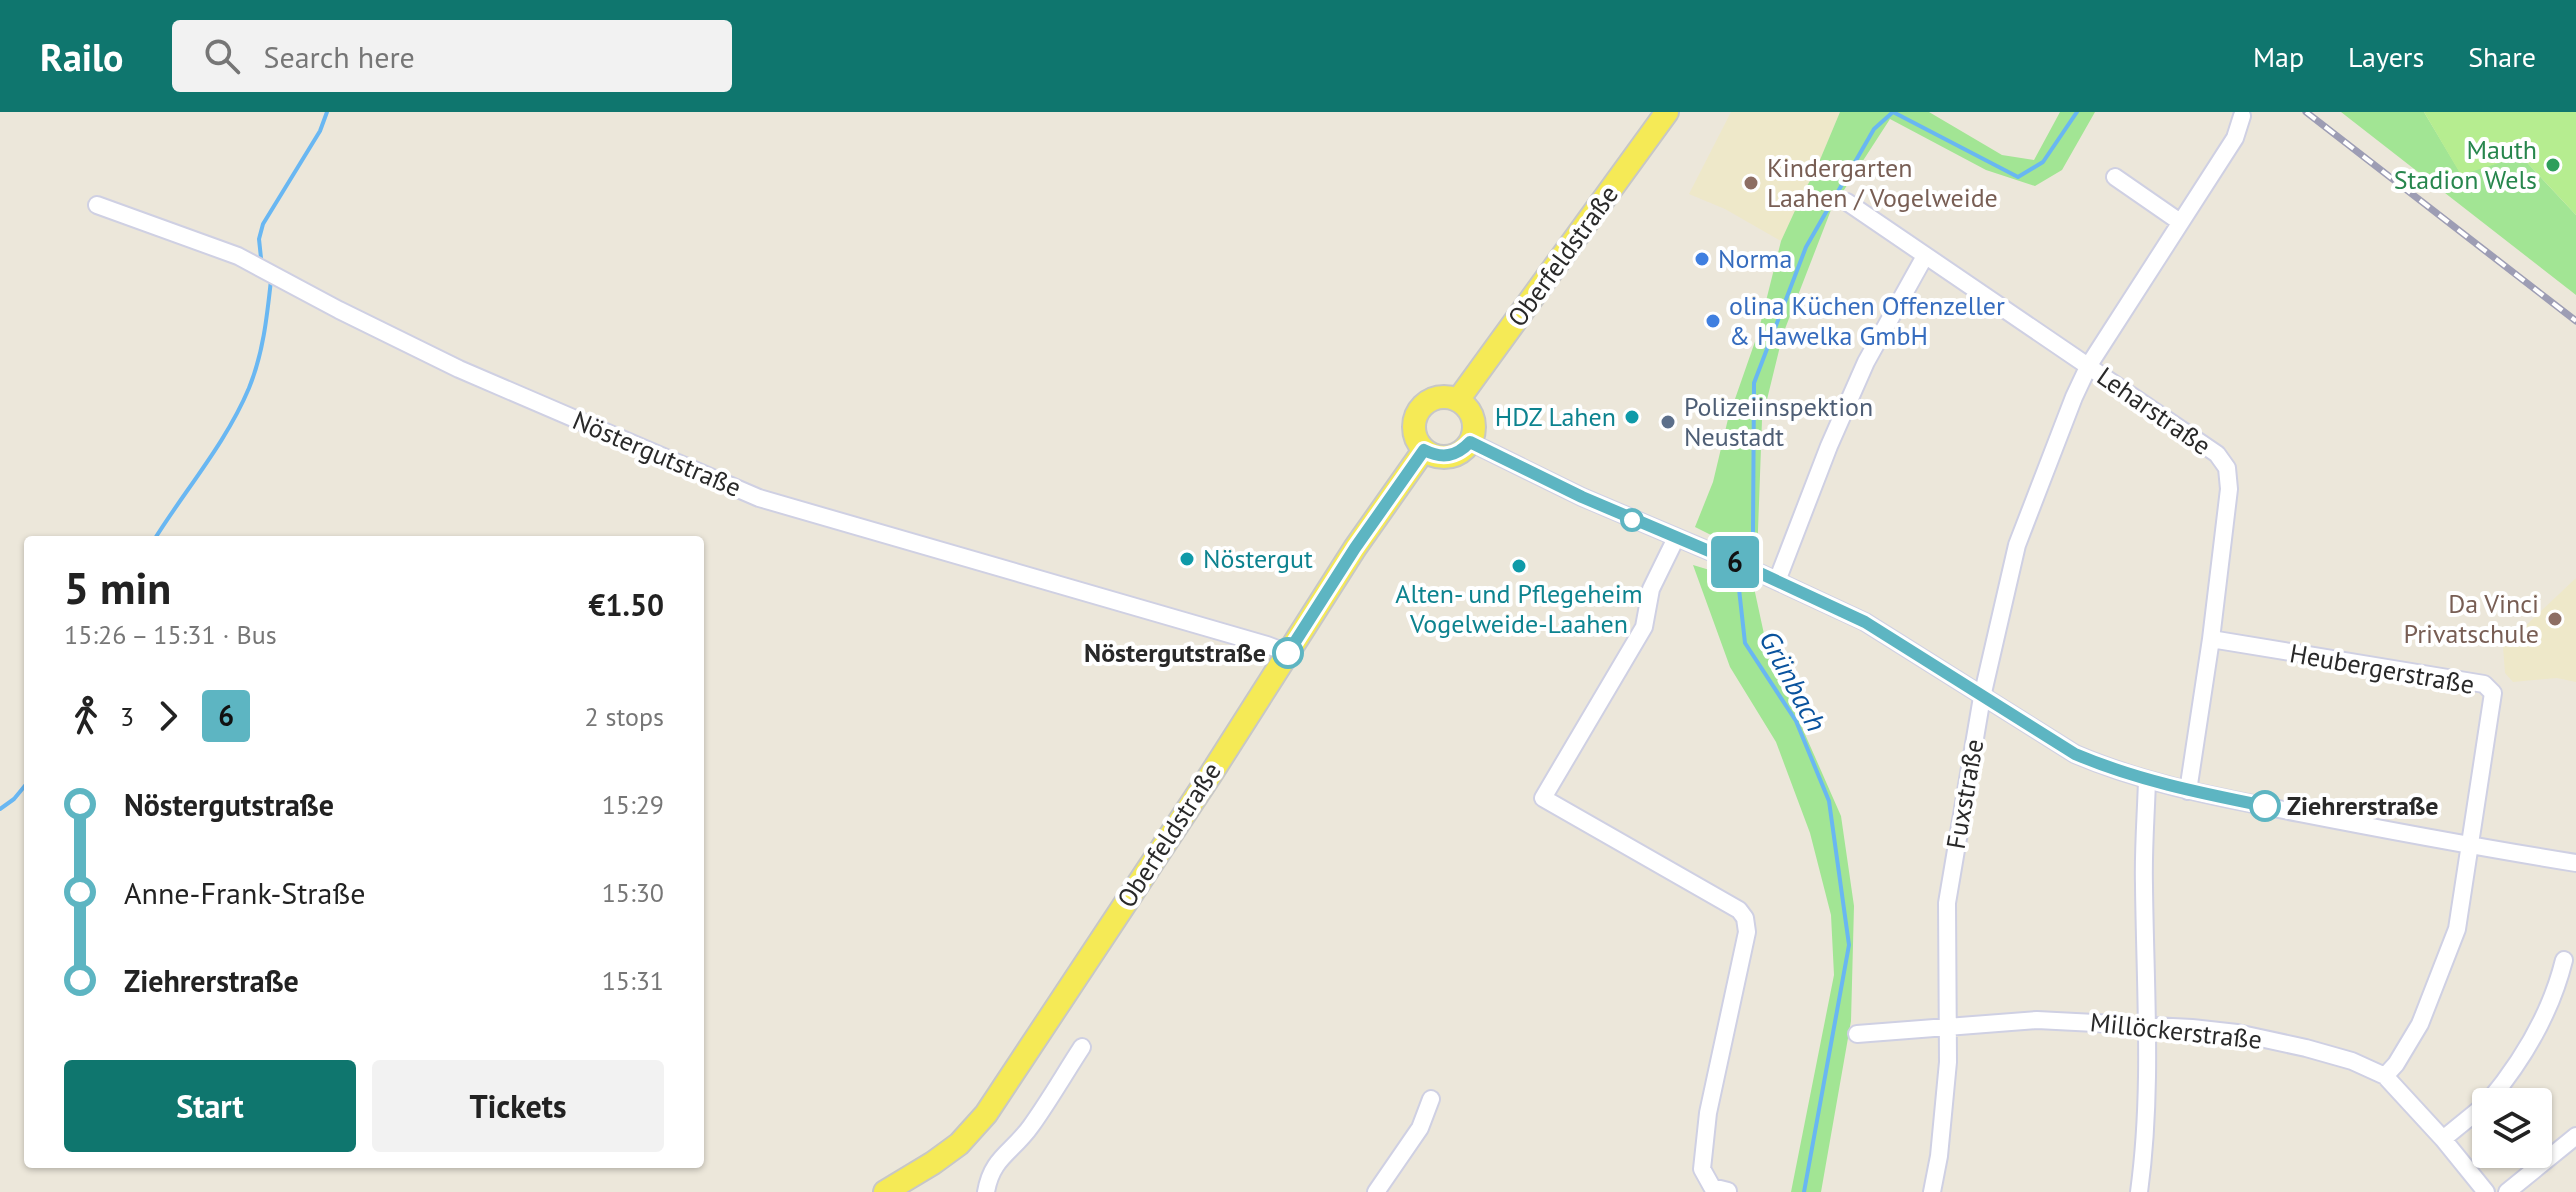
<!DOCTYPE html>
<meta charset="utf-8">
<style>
:root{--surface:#fff;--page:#f2f2f2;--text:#222;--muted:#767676;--accent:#0f766e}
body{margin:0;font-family:"PT Sans",sans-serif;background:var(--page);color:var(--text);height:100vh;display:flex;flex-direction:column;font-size:30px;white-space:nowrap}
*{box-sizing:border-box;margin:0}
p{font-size:26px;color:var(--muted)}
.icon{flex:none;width:44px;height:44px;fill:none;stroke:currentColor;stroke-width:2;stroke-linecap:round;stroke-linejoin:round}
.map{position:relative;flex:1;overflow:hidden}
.side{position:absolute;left:24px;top:424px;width:680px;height:632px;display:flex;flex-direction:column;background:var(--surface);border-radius:8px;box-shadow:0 2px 6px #0004}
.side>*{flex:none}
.badge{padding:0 16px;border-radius:6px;font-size:28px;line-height:52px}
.fabs{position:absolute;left:2472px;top:976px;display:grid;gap:16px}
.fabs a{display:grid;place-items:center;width:80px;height:80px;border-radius:8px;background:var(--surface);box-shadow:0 2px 6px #0004;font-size:40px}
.map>.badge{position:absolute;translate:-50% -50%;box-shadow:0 0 0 4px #fff}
.legs{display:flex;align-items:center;gap:12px;height:88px;padding:0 40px;font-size:26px}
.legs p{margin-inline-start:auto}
.summary{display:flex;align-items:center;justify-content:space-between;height:136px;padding:0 40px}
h1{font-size:44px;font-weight:600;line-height:60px}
.action{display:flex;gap:16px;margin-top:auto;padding:16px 40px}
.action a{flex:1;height:92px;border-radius:8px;background:var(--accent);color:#fff;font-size:32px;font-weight:600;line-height:92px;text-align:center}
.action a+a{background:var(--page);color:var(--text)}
ul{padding:0 40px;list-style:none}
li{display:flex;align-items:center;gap:28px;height:88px;font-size:30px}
li i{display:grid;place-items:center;width:12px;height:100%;margin:0 10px;background:currentColor}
li i::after{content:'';width:20px;height:20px;margin:-10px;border:6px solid;border-radius:50%;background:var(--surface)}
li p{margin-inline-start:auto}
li:first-child i{background:linear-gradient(#0000 50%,currentColor 0)}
li:last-child i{background:linear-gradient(currentColor 50%,#0000 0)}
header{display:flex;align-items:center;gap:48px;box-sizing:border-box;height:112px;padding:0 40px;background:var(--accent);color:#fff}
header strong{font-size:38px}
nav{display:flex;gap:44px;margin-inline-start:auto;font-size:28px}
.search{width:560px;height:72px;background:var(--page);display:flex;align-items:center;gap:20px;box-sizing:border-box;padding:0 28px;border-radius:8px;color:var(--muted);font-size:30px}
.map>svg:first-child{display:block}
.education{fill:#eee8c9}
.green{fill:#a2e594}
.pitch{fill:#b6ed90}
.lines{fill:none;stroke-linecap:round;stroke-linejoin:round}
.stream{stroke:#69b7f2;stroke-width:4}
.minor-casing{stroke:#cfd0e3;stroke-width:20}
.major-casing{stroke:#c7c7c7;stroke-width:26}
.minor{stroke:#fff;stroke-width:16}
.major{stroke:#f5ea56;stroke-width:22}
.rail-casing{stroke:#9d9db4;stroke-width:7}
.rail{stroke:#fff;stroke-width:4;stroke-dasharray:12;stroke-linecap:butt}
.line-1-casing{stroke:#fff;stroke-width:18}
.line-1{stroke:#5db5c2;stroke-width:12}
.leisure-dot{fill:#2e9e5b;stroke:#fff;stroke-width:3}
.education-dot{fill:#8d6e63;stroke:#fff;stroke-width:3}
.shop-dot{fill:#3f7fe0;stroke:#fff;stroke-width:3}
.culture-dot{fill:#0f9aa8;stroke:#fff;stroke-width:3}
.service-dot{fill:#5c6f8a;stroke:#fff;stroke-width:3}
.stop-1-dot{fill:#fff;stroke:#5db5c2;stroke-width:4}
.labels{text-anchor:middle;stroke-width:8;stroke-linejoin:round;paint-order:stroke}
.leisure-label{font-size:26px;fill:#27864d;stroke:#fff;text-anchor:end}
.education-label{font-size:26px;fill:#785e54;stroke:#fff;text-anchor:start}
.street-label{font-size:26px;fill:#292929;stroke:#fff}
.shop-label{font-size:26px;fill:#366cbe;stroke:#fff;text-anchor:start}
.service-label{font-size:26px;fill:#4e5e75;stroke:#fff;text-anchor:start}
.culture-label{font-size:26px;fill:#0d838f;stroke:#fff;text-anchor:end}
.stop-label{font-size:26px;font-weight:bold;fill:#292929;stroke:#fff;text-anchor:end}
.water-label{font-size:28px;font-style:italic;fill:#09529d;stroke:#fff}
</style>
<header>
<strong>Railo</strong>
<div class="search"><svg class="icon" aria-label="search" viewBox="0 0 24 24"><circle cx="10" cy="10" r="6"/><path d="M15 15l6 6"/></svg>Search here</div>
<nav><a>Map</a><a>Layers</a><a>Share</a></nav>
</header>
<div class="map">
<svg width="2576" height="1080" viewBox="0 0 2576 1080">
<rect width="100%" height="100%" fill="#ece7da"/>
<path class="education" d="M1731,0h109l-26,62 -10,17 -23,50 -56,-32 -36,-15z
M2576,466v104l-19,-4 -44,4 -8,-9 -2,-26z"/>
<path class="green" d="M1840,0h89l73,43 32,5 26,-48h35l-33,58 -27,16 -49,-16 -96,-51 -59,91 -48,124 -21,86 -5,138 -62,-31 18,-45 15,-63 30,-86 23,-92 23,-50 10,-17z
M2341,0h83l37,62 60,-18 55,59v80z
M1693,453l60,18 14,65 74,168 13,90 -3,115 -30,171h-30l43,-217 -3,-60 -21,-82 -34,-91 -46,-75z"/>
<path class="pitch" d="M2424,0h152v103l-55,-59 -60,19z"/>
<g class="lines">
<path class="stream" d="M261,146l-2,-19 4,-15 57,-93 7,-19
M154,428c31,-50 72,-97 95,-152 14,-34 18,-71 22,-108
M1744,450l9,-29 1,-150 52,-136 68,-118 19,-17 125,65 25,-15 34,-50
M1741,458l-3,10 7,63 51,78 33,80 20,144 -45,247
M0,697l14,-10 14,-17"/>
<defs>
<path id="minor" d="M2115,65l65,45
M1847,90l370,252 10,14 2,21 -18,150 -23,152
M97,93l141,51 101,54 120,59 300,129 508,147 21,8
M1470,330l112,55 167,71 116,54 210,132c72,31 148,44 224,59 92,18 184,35 277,50
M1676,426l-25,51 -7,38 -101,171 196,112 6,8 2,14 -39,181 -6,56 10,18 16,4
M1777,469l52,-135 37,-84 59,-106
M2211,527l273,45 9,9 -36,236 -37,95 -24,40 -11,12
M1857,922l180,-14 155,8 45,5 69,15 46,13 33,15 58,63 43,53
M2488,990c35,-42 63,-89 76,-142
M2443,1027l43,-35
M986,1080c6,-35 26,-39 45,-66 18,-25 34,-53 51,-79
M1376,1080l44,-64 11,-29
M1932,1080l7,-36 9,-94 -1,-159 35,-206 35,-152 57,-148 15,-32 146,-227 7,-22
M2139,1080c14,-102 6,-204 5,-307 -1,-35 2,-70 3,-105
M2507,1080l69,-56"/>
<path id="major" d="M1414 315a30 30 0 1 1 60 0a30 30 0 1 1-60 0Z
M1458,288l209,-288
M885,1080l48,-29 26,-19 27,-30 225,-340 144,-226 69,-98"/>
</defs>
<use href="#minor" class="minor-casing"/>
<use href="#major" class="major-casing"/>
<use href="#minor" class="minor"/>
<use href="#major" class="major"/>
<defs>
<path id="rail" d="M2306,0l270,209"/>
</defs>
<use href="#rail" class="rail-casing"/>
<use href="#rail" class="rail"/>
</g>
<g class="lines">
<defs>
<path id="line-1" d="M1288,541l67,-105 69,-98c18,9 32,7 46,-8l112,55 167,71 116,54 210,132c61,26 125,39 190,52"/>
</defs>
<use href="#line-1" class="line-1-casing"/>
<use href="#line-1" class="line-1"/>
</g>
<circle class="leisure-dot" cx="2553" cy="53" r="8"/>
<g class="education-dot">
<circle cx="1751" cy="71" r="8"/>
<circle cx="2555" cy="507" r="8"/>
</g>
<g class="shop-dot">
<circle cx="1702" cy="147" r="8"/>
<circle cx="1713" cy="209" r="8"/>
</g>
<g class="culture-dot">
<circle cx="1632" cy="305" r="8"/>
<circle cx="1187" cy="447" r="8"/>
<circle cx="1519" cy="454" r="8"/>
</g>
<circle class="service-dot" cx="1668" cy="310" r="8"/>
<g class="stop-1-dot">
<circle cx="1632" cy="408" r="10"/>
<circle cx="1288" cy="541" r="14"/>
<circle cx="2265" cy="694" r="14"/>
</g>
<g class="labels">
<g class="leisure-label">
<text x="2537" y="47">Mauth<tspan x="2537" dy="30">Stadion Wels</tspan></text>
</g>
<g class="education-label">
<text x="1767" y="65">Kindergarten<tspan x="1767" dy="30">Laahen / Vogelweide</tspan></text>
<text x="2539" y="501" text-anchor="end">Da Vinci<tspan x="2539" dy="30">Privatschule</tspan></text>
</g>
<g class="street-label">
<text transform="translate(1563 144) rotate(-54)" y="9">Oberfeldstraße</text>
<text transform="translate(2154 299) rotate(35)" y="9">Leharstraße</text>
<text transform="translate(657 342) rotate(23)" y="9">Nöstergutstraße</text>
<text transform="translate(2382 557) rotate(10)" y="9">Heubergerstraße</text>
<text transform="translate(1965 682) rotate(-80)" y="9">Fuxstraße</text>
<text transform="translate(1169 723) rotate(-57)" y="9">Oberfeldstraße</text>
<text transform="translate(2176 919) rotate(6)" y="9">Millöckerstraße</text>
</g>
<g class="shop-label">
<text x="1718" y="156">Norma</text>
<text x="1729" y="203">olina Küchen Offenzeller<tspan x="1729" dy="30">&amp; Hawelka GmbH</tspan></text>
</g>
<g class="service-label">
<text x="1684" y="304">Polizeiinspektion<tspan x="1684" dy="30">Neustadt</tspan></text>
</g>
<g class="culture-label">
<text x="1616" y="314">HDZ Lahen</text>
<text x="1203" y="456" text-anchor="start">Nöstergut</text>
<text x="1519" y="491" text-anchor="middle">Alten- und Pflegeheim<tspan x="1519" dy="30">Vogelweide-Laahen</tspan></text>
</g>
<g class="stop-label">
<text x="1266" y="550">Nöstergutstraße</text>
<text x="2287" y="703" text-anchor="start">Ziehrerstraße</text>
</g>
<g class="water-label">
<text transform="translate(1793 569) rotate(62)" y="10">Grünbach</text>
</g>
</g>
</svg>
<div class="fabs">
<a><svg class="icon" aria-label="layers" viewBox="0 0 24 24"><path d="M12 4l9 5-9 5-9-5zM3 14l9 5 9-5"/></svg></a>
</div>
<b class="badge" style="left:1735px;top:450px;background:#5db5c2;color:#111">6</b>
<section class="side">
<div class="summary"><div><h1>5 min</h1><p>15:26 – 15:31 · Bus</p></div><b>€1.50</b></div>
<div class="legs"><svg class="icon" aria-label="walk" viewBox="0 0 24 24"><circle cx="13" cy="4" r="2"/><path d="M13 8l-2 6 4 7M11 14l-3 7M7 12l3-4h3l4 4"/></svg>3<svg class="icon" aria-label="forward" viewBox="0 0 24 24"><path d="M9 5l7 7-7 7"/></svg><b class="badge" style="background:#5db5c2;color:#111">6</b><p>2 stops</p></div>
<ul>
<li><i style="color:#5db5c2"></i><b>Nöstergutstraße</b><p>15:29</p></li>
<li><i style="color:#5db5c2"></i><span>Anne-Frank-Straße</span><p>15:30</p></li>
<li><i style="color:#5db5c2"></i><b>Ziehrerstraße</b><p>15:31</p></li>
</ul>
<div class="action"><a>Start</a><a>Tickets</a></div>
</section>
</div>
